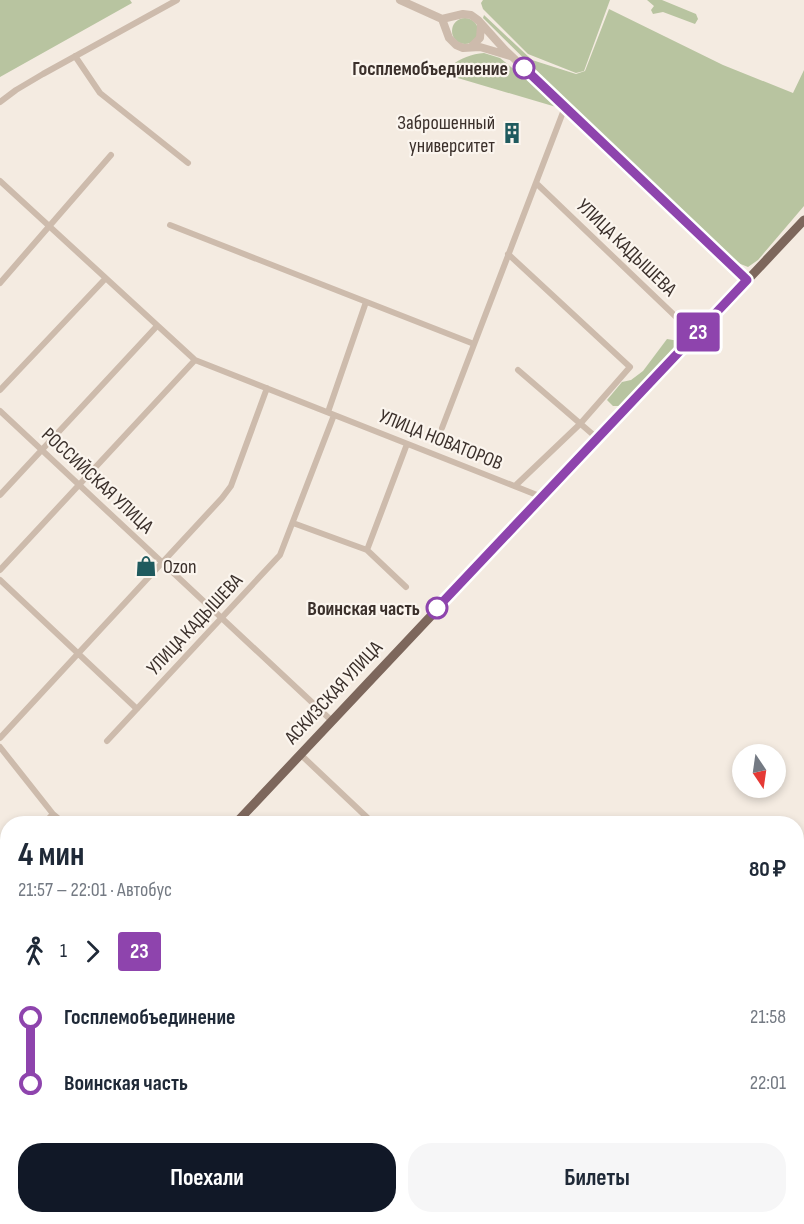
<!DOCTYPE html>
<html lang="ru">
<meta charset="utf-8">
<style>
:root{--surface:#fff;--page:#f6f6f7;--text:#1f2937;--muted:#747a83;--accent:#111827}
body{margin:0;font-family:"Sofia Sans Condensed",sans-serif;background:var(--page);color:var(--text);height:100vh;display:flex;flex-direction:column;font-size:22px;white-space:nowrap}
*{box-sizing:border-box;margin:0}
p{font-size:20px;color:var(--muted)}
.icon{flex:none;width:33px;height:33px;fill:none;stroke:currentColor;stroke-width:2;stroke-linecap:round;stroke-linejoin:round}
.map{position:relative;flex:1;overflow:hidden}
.details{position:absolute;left:0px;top:816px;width:804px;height:408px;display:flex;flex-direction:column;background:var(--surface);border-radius:24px 24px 0 0;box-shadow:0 3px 9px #0003}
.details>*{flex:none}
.badge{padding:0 12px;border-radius:4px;font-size:21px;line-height:39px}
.needle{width:39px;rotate:167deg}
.fabs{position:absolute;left:732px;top:744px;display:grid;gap:12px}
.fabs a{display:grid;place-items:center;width:54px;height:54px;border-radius:50%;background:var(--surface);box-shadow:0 3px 9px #0003;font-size:30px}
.map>.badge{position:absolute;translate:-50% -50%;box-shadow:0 0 0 3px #fff}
.legs{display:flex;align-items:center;gap:9px;height:66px;padding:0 18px;font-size:20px}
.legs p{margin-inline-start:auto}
.overview{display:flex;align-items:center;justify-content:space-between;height:102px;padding:0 18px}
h1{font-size:33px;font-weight:700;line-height:45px}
.button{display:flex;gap:12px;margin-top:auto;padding:12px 18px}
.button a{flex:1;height:69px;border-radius:24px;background:var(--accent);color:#fff;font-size:24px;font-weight:700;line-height:69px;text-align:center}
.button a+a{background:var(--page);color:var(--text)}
ul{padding:0 18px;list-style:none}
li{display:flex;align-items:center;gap:21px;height:66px;font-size:22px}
li i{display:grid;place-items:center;width:9px;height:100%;margin:0 8px;background:currentColor}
li i::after{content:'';width:15px;height:15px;margin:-8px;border:4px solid;border-radius:50%;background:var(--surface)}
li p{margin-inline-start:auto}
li:first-child i{background:linear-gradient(#0000 50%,currentColor 0)}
li:last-child i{background:linear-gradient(currentColor 50%,#0000 0)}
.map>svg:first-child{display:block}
.green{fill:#b8c4a0}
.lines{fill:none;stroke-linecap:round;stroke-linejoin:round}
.minor{stroke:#cdbbac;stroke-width:6}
.tertiary{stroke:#cdbbac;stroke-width:8}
.primary{stroke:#7d675c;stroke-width:9}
.line-1-casing{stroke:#fff;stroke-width:14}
.line-1{stroke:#8e44ad;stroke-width:9}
.stop-1-dot{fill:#fff;stroke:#8e44ad;stroke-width:3}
.labels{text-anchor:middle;stroke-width:4.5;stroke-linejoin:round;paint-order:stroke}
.stop-label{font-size:20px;font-weight:bold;fill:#3b302b;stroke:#fbf5ee;text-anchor:end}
.poi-label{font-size:20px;fill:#3b302b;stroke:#fbf5ee;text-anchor:end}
.street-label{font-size:20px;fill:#3b302b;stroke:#fbf5ee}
</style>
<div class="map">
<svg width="804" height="1224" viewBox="0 0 804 1224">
<rect width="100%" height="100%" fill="#f4ebe1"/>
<path class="green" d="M0,0h130l2,3 -132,74z
M483,0h127l-26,71 -8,2 -48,-19 -45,-45 -2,-6z
M647,0h15l34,14 2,5 -3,5 -32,-12 -10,2 -2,-4 3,-4z
M609,9l114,56 70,28 11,-23v136l-46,54 -10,7 -10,-4 -168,-159 -87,-86 1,-3 48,45 44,14 9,-3z
M452 31a13 13 0 1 1 26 0a13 13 0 1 1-26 0Z
M484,53l16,5 63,51 -112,-33v-10c9,-8 21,-12 33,-13z
M667,339l12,2 -1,6 -24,24 -9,13 -12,8 -14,14h-6l-6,-6 15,-18 9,-2 12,-9z"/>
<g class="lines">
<path class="minor" d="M75,56l25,37 88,70
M0,102l16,-12 27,-16 134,-74
M0,181l195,179 347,137
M536,183l159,152
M170,225l304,119
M508,254l122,113 -50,57 -65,62
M0,283l111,-128
M518,370l79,68
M0,390l105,-111
M0,411l332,310
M328,412l38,-110
M442,428l123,-321
M0,495l157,-169
M293,523l74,27 39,37
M367,550l40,-106
M0,570l195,-210
M0,580l137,129
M0,738l222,-240 9,-12 36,-98
M107,741l173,-186 54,-140
M0,747l53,67 12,10
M300,754l74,70
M43,824l10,-10
M0,865l8,-7
M796,1211l8,7"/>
<path class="tertiary" d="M400,0l42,19 21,-5 8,1 7,5 26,29 243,231
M442,19l7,19 7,7 7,3 17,-1 30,9
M471,47l9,-9 1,-13
M0,914l8,13
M265,1216l7,8"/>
<path class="primary" d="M235,824l569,-604
M0,1072l8,-8"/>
</g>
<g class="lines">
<defs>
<path id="line-1" d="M437,608l310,-328 -223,-212"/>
</defs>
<use href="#line-1" class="line-1-casing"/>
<use href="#line-1" class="line-1"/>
</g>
<defs>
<symbol id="building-bare" viewBox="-9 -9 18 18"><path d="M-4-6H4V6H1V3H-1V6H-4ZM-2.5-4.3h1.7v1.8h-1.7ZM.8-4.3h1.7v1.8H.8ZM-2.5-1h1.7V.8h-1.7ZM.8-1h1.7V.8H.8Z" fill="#1f5a5e" stroke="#fbf5ee" stroke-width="2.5" paint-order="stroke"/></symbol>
<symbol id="shop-bare" viewBox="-9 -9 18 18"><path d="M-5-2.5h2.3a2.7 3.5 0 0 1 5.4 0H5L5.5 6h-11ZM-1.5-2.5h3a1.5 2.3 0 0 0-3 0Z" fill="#1f5a5e" stroke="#fbf5ee" stroke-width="2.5" paint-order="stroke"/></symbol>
</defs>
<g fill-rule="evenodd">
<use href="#building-bare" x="497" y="118" width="30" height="30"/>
<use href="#shop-bare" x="131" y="551" width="30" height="30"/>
</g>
<g class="stop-1-dot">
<circle cx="524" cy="68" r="10"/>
<circle cx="437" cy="608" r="10"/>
</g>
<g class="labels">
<g class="stop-label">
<text x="508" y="75">Госплемобъединение</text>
<text x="420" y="615">Воинская часть</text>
</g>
<g class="poi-label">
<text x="495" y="129">Заброшенный<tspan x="495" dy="23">университет</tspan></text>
<text x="163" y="573" text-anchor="start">Ozon</text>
</g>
<g class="street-label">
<text transform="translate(627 247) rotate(44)" y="7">УЛИЦА КАДЫШЕВА</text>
<text transform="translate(441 439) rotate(22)" y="7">УЛИЦА НОВАТОРОВ</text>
<text transform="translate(98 480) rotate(43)" y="7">РОССИЙСКАЯ УЛИЦА</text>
<text transform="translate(194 624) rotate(-47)" y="7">УЛИЦА КАДЫШЕВА</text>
<text transform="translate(333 692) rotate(-47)" y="7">АСКИЗСКАЯ УЛИЦА</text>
</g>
</g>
</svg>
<div class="fabs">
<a><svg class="needle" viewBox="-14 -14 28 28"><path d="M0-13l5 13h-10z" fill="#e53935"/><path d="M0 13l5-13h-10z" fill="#747a83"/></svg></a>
</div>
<b class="badge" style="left:698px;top:332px;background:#8e44ad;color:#fff">23</b>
<section class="details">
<div class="overview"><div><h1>4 мин</h1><p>21:57 – 22:01 · Автобус</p></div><b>80 ₽</b></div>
<div class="legs"><svg class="icon" aria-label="walk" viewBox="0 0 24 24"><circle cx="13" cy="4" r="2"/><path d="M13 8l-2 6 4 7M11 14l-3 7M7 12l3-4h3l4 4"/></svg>1<svg class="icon" aria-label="forward" viewBox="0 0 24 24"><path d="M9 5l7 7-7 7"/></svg><b class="badge" style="background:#8e44ad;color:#fff">23</b></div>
<ul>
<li><i style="color:#8e44ad"></i><b>Госплемобъединение</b><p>21:58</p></li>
<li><i style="color:#8e44ad"></i><b>Воинская часть</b><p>22:01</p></li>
</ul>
<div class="button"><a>Поехали</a><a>Билеты</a></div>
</section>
</div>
